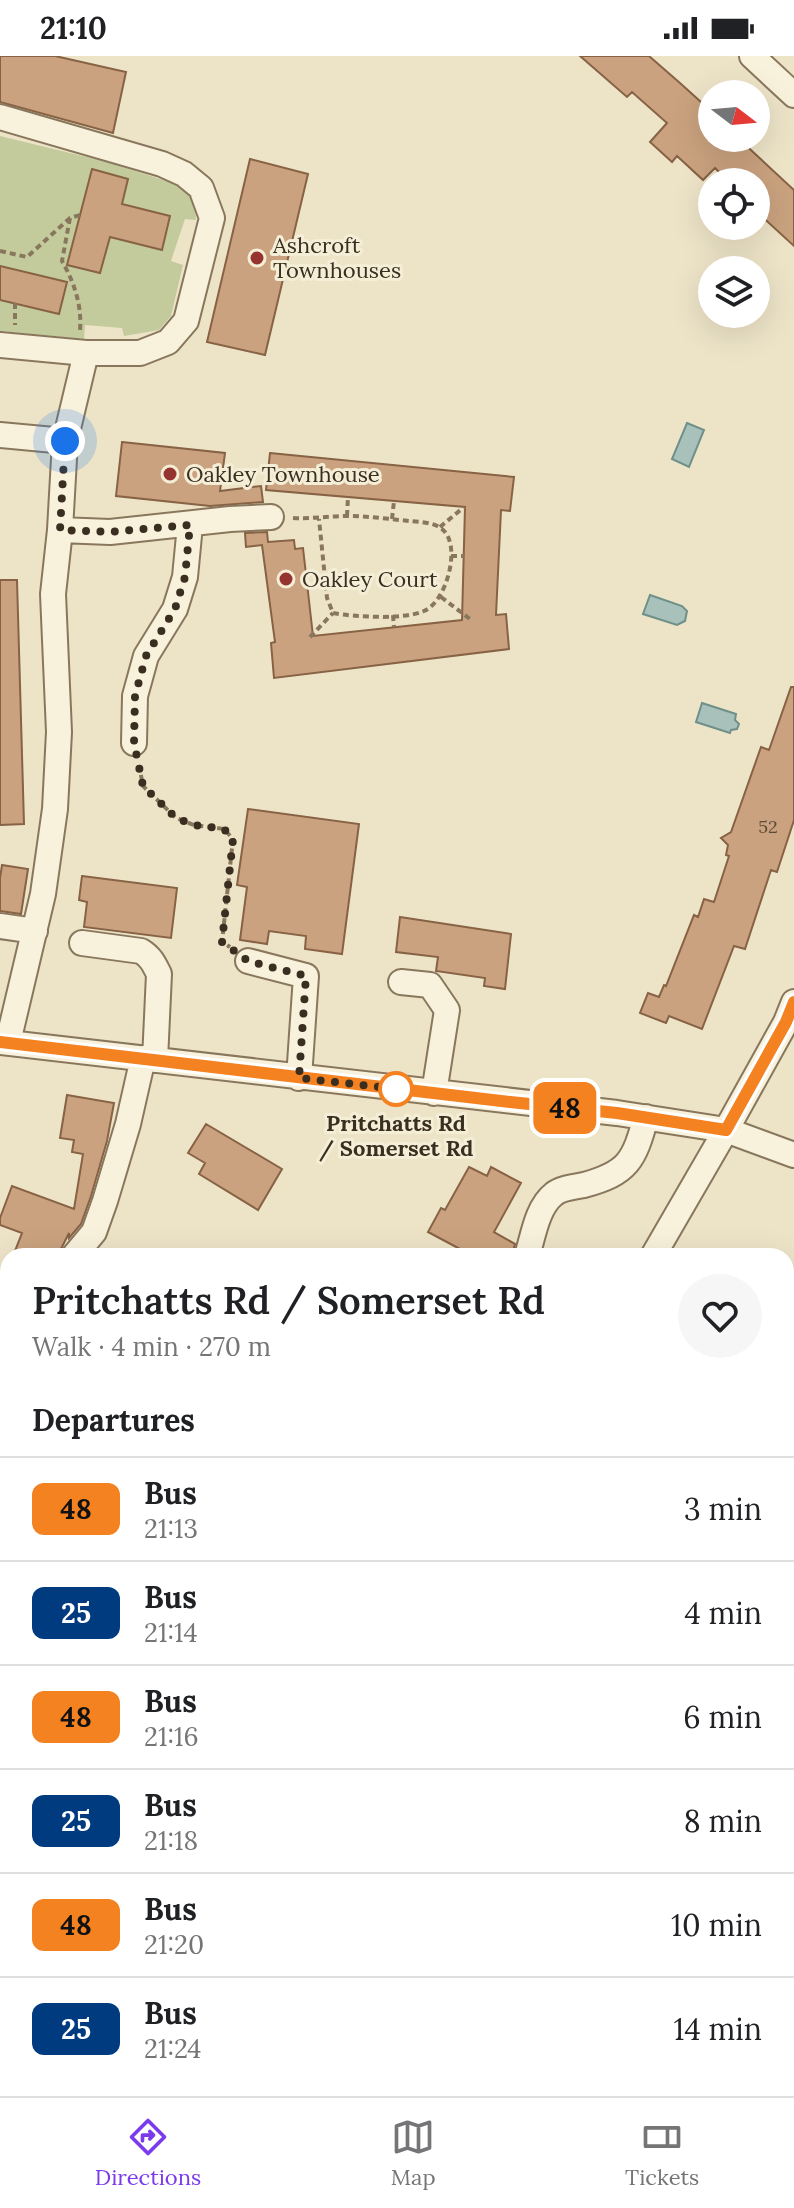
<!DOCTYPE html>
<meta charset="utf-8">
<style>
:root{--surface:#fff;--page:#f6f6f6;--text:#202124;--muted:#757577;--line:#e0e0e0;--accent:#7c3aed}
body{margin:0;font-family:Lora,serif;background:var(--page);color:var(--text);height:100vh;display:flex;flex-direction:column;font-size:30px;white-space:nowrap}
*{box-sizing:border-box;margin:0}
p{font-size:26px;color:var(--muted)}
.icon{flex:none;width:44px;height:44px;fill:none;stroke:currentColor;stroke-width:2;stroke-linecap:round;stroke-linejoin:round}
.map{position:relative;flex:1;overflow:hidden}
.sheet{position:absolute;left:0px;top:1192px;width:794px;height:848px;display:flex;flex-direction:column;background:var(--surface);border-radius:24px 24px 0 0;box-shadow:0 8px 32px #0002}
.sheet>*{flex:none}
.badge{padding:0 16px;border-radius:12px;font-size:28px;line-height:52px}
.needle{width:52px;rotate:106deg}
.buttons{position:absolute;left:698px;top:24px;display:grid;gap:16px}
.buttons a{display:grid;place-items:center;width:72px;height:72px;border-radius:50%;background:var(--surface);box-shadow:0 8px 32px #0002;font-size:40px}
.you{position:absolute;width:40px;height:40px;margin:-20px;border:6px solid #fff;border-radius:50%;background:#1a73e8;box-shadow:0 0 0 12px #1a73e833}
.map>.badge{position:absolute;translate:-50% -50%;box-shadow:0 0 0 4px #fff}
h2{padding:0 32px;font-size:30px;line-height:72px}
.round{display:grid;place-items:center;flex:none;width:84px;height:84px;border-radius:42px;background:var(--page)}
.overview{display:flex;align-items:center;justify-content:space-between;height:136px;padding:0 32px}
h1{font-size:38px;font-weight:600;line-height:60px}
ul{padding:0;list-style:none}
li{display:flex;align-items:center;gap:24px;height:104px;padding:0 32px;border-top:2px solid var(--line)}
li div{flex:1}
li b{display:block;font-size:30px}
li em{font-style:normal}
li .badge{min-width:88px;font-weight:700;text-align:center}
.status{display:flex;justify-content:space-between;align-items:center;height:56px;padding:0 40px;background:var(--surface);direction:ltr}
.status svg{height:22px;fill:currentColor}
.dock{display:flex;justify-content:space-around;align-items:center;height:112px;border-top:2px solid var(--line);background:var(--surface);font-size:22px;color:var(--muted)}
.dock a{display:grid;justify-items:center;gap:4px}
.dock .on{color:var(--accent)}
.map>svg:first-child{display:block}
.green{fill:#c3cb9c}
.water{fill:#a9c1bb;stroke:#6f9089;stroke-width:2}
.building{fill:#caa27f;stroke:#876244;stroke-width:2}
.lines{fill:none;stroke-linecap:round;stroke-linejoin:round}
.minor-casing{stroke:#89775d;stroke-width:28}
.path{stroke:#89775d;stroke-width:4;stroke-dasharray:6 4;stroke-linecap:butt}
.minor{stroke:#f8f1db;stroke-width:24}
.line-casing{stroke:#fff;stroke-width:18}
.line{stroke:#f58220;stroke-width:12}
.walk{stroke:#3a2e20;stroke-width:8;stroke-dasharray:0 14.4}
.poi-dot{fill:#96342f;stroke:#f5eed7;stroke-width:3}
.stop-dot{fill:#fff;stroke:#f58220;stroke-width:4}
.labels{text-anchor:middle;stroke-width:6;stroke-linejoin:round;paint-order:stroke}
.number-label{font-size:18px;fill:#5e4b38}
.poi-label{font-size:22px;fill:#3a2e20;stroke:#f5eed7;text-anchor:start}
.stop-label{font-size:22px;font-weight:bold;fill:#3a2e20;stroke:#f5eed7}
</style>
<div class="status"><b>21:10</b><svg viewBox="0 0 49 12"><path d="M0 12V9h3v3zM5 12V6h3v6zM10 12V3h3v9zM15 12V0h3v12zM26 1h20v11H26zM47 4h2v5h-2z"/></svg></div>
<div class="map">
<svg width="794" height="2040" viewBox="0 0 794 2040">
<rect width="100%" height="100%" fill="#ede4c8"/>
<path class="green" d="M0,80l103,25 73,23 12,9 7,14 1,13 -11,-1 -14,42 12,4 -12,51 -12,14 -35,6 -2,-8 -37,-3 -1,14 -84,-8z"/>
<path class="water" d="M687,367l17,7 -15,37 -17,-8z
M650,539l32,11 5,5 -2,10 -8,4 -34,-11z
M702,647l34,11 -1,6 4,4 -2,5 -6,1 -1,3 -34,-11z"/>
<path class="building" d="M0,0h55l71,16 -13,61 -113,-31z
M580,0h69l31,27 32,29v26h26l56,52v56l-38,-35v-29h-27l-14,-14 -12,12 -26,-24 -5,6 -22,-20 17,-19 -35,-31 -5,5z
M250,103l58,15 -43,181 -58,-13z
M92,113l36,10 -6,25 48,12 -8,34 -52,-13 -10,36 -33,-8z
M0,210l67,16 -8,32 -59,-14z
M122,386l103,11 -5,38 41,-5 2,16 -53,4 -94,-10z
M270,397l244,24 -4,34 -9,-1 -5,105 10,-1 3,35 -235,29 -3,-35 4,-1 -13,-97 -16,2 -1,-14 22,-1 1,10 26,-2 1,9 8,-1 10,88 149,-16 3,-113 -199,-17z
M0,524h17l7,244 -24,1z
M791,631h3v133l-17,52 -6,-2 -26,79 -11,-3 -32,83 -33,-13 -3,7 -26,-10 8,-20 11,4 5,-12 2,1 28,-71 4,2 6,-18 10,3 15,-46 -3,-1 2,-10 -7,-7 10,-6 30,-85 8,3z
M248,753l111,15 -17,130 -37,-5 1,-13 -37,-5 -2,13 -27,-4 7,-53 -10,-2z
M2,809l26,4 -7,45 -21,-3v-33z
M82,820l95,12 -6,50 -87,-11 3,-25 -8,-2z
M400,861l111,17 -6,55 -21,-3 1,-8 -49,-7 2,-14 -42,-5z
M67,1039l47,8 -7,38 -16,55 -10,28 -12,14v-5l-10,20 -8,-3 -3,6h-35l9,-23 -22,-8v-7l12,-32 62,23 9,-55 -11,-2 2,-12 -14,-2z
M206,1068l76,45 -24,41 -59,-36 6,-11 -17,-10z
M469,1111l18,9 4,-9 30,16 -27,49 21,12 -3,12h-39l-45,-24 13,-24 4,2z"/>
<g class="lines">
<defs>
<path id="minor" d="M752,0l42,39
M0,61l162,47 22,10 17,14 11,30 -26,103 -18,21 -28,11h-54l-86,-8
M0,379l65,6 -5,89 -7,64 6,138 -4,77 -12,85 -35,148
M65,385l21,-88
M60,474l50,2 120,-13 41,-2
M134,687l1,-47 11,-40 29,-47 10,-32 5,-52
M0,870l35,5
M82,887l59,8c10,6 13,13 18,23l-4,86
M248,905l58,15 -7,102
M401,926l29,3 17,25 -13,83
M0,986l617,71 109,17 68,25
M74,1200l20,-24 11,-31 23,-77 15,-66
M527,1200c6,-19 10,-49 27,-62 7,-6 21,-7 30,-9 44,-12 50,-24 62,-68
M653,1200l73,-126 60,-108 8,-20
M0,1602l8,5
M636,2032l16,8
M175,2040l5,-8"/>
</defs>
<use href="#minor" class="minor-casing"/>
<path class="path" d="M70,162l-8,43c12,21 20,44 18,69
M0,195l27,6 43,-39 10,-3
M15,247v22
M347,460l1,-19
M293,462c18,1 36,-2 55,-2 20,0 41,3 61,5 9,1 22,1 30,6 25,13 8,75 -15,84 -20,9 -69,6 -91,2l-6,-15 -8,-79
M392,463l2,-18
M440,471l24,-20
M451,500h13
M441,541l29,22
M393,559l1,12
M310,581l23,-24
M139,709l4,21 33,32 18,7 30,4 9,10 -11,103 8,5"/>
<use href="#minor" class="minor"/>
</g>
<g class="lines">
<defs>
<path id="line" d="M0,986l510,60 107,11 109,17 60,-108 8,-20"/>
</defs>
<use href="#line" class="line-casing"/>
<use href="#line" class="line"/>
<path class="walk" d="M65,385l-5,89 50,2 80,-7 -5,52 -10,32 -29,47 -11,40 -1,47 9,43 33,32 18,7 30,4 9,10 -11,103 26,19 58,15 -7,102 108,12 -11,-1"/>
</g>
<g class="poi-dot">
<circle cx="257" cy="202" r="8"/>
<circle cx="170" cy="418" r="8"/>
<circle cx="286" cy="523" r="8"/>
</g>
<circle class="stop-dot" cx="396" cy="1033" r="16"/>
<g class="labels">
<g class="number-label">
<text x="768" y="777">52</text>
</g>
<g class="poi-label">
<text x="273" y="197">Ashcroft<tspan x="273" dy="25">Townhouses</tspan></text>
<text x="186" y="426">Oakley Townhouse</text>
<text x="302" y="531">Oakley Court</text>
</g>
<g class="stop-label">
<text x="396" y="1075">Pritchatts Rd<tspan x="396" dy="25">/ Somerset Rd</tspan></text>
</g>
</g>
</svg>
<div class="buttons">
<a><svg class="needle" viewBox="-14 -14 28 28"><path d="M0-13l5 13h-10z" fill="#e53935"/><path d="M0 13l5-13h-10z" fill="#757577"/></svg></a>
<a><svg class="icon" aria-label="locate" viewBox="0 0 24 24"><circle cx="12" cy="12" r="6"/><path d="M12 2v4M12 18v4M2 12h4M18 12h4"/></svg></a>
<a><svg class="icon" aria-label="layers" viewBox="0 0 24 24"><path d="M12 4l9 5-9 5-9-5zM3 14l9 5 9-5"/></svg></a>
</div>
<div class="you" style="left:65px;top:385px"></div>
<b class="badge" style="left:565px;top:1052px;background:#f58220;color:#111">48</b>
<section class="sheet">
<div class="overview"><div><h1>Pritchatts Rd / Somerset Rd</h1><p>Walk · 4 min · 270 m</p></div><a class="round"><svg class="icon" aria-label="heart" viewBox="0 0 24 24"><path d="M12 20l-8-8c-3-5 5-10 8-4 3-6 11-1 8 4z"/></svg></a></div>
<h2>Departures</h2>
<ul>
<li><span class="badge" style="background:#f58220;color:#111">48</span><div><b>Bus</b><p>21:13</p></div><em>3 min</em></li>
<li><span class="badge" style="background:#003b80;color:#fff">25</span><div><b>Bus</b><p>21:14</p></div><em>4 min</em></li>
<li><span class="badge" style="background:#f58220;color:#111">48</span><div><b>Bus</b><p>21:16</p></div><em>6 min</em></li>
<li><span class="badge" style="background:#003b80;color:#fff">25</span><div><b>Bus</b><p>21:18</p></div><em>8 min</em></li>
<li><span class="badge" style="background:#f58220;color:#111">48</span><div><b>Bus</b><p>21:20</p></div><em>10 min</em></li>
<li><span class="badge" style="background:#003b80;color:#fff">25</span><div><b>Bus</b><p>21:24</p></div><em>14 min</em></li>
</ul>
</section>
</div>
<nav class="dock">
<a class="on"><svg class="icon" aria-label="directions" viewBox="0 0 24 24"><path d="M12 3l9 9-9 9-9-9zM9 14v-3h6M13 9l2 2-2 2"/></svg>Directions</a>
<a><svg class="icon" aria-label="map" viewBox="0 0 24 24"><path d="M3 6l6-2 6 2 6-2v14l-6 2-6-2-6 2zM9 4v14M15 6v14"/></svg>Map</a>
<a><svg class="icon" aria-label="tickets" viewBox="0 0 24 24"><path d="M3 7h18v10H3zM15 7v10"/></svg>Tickets</a>
</nav>
